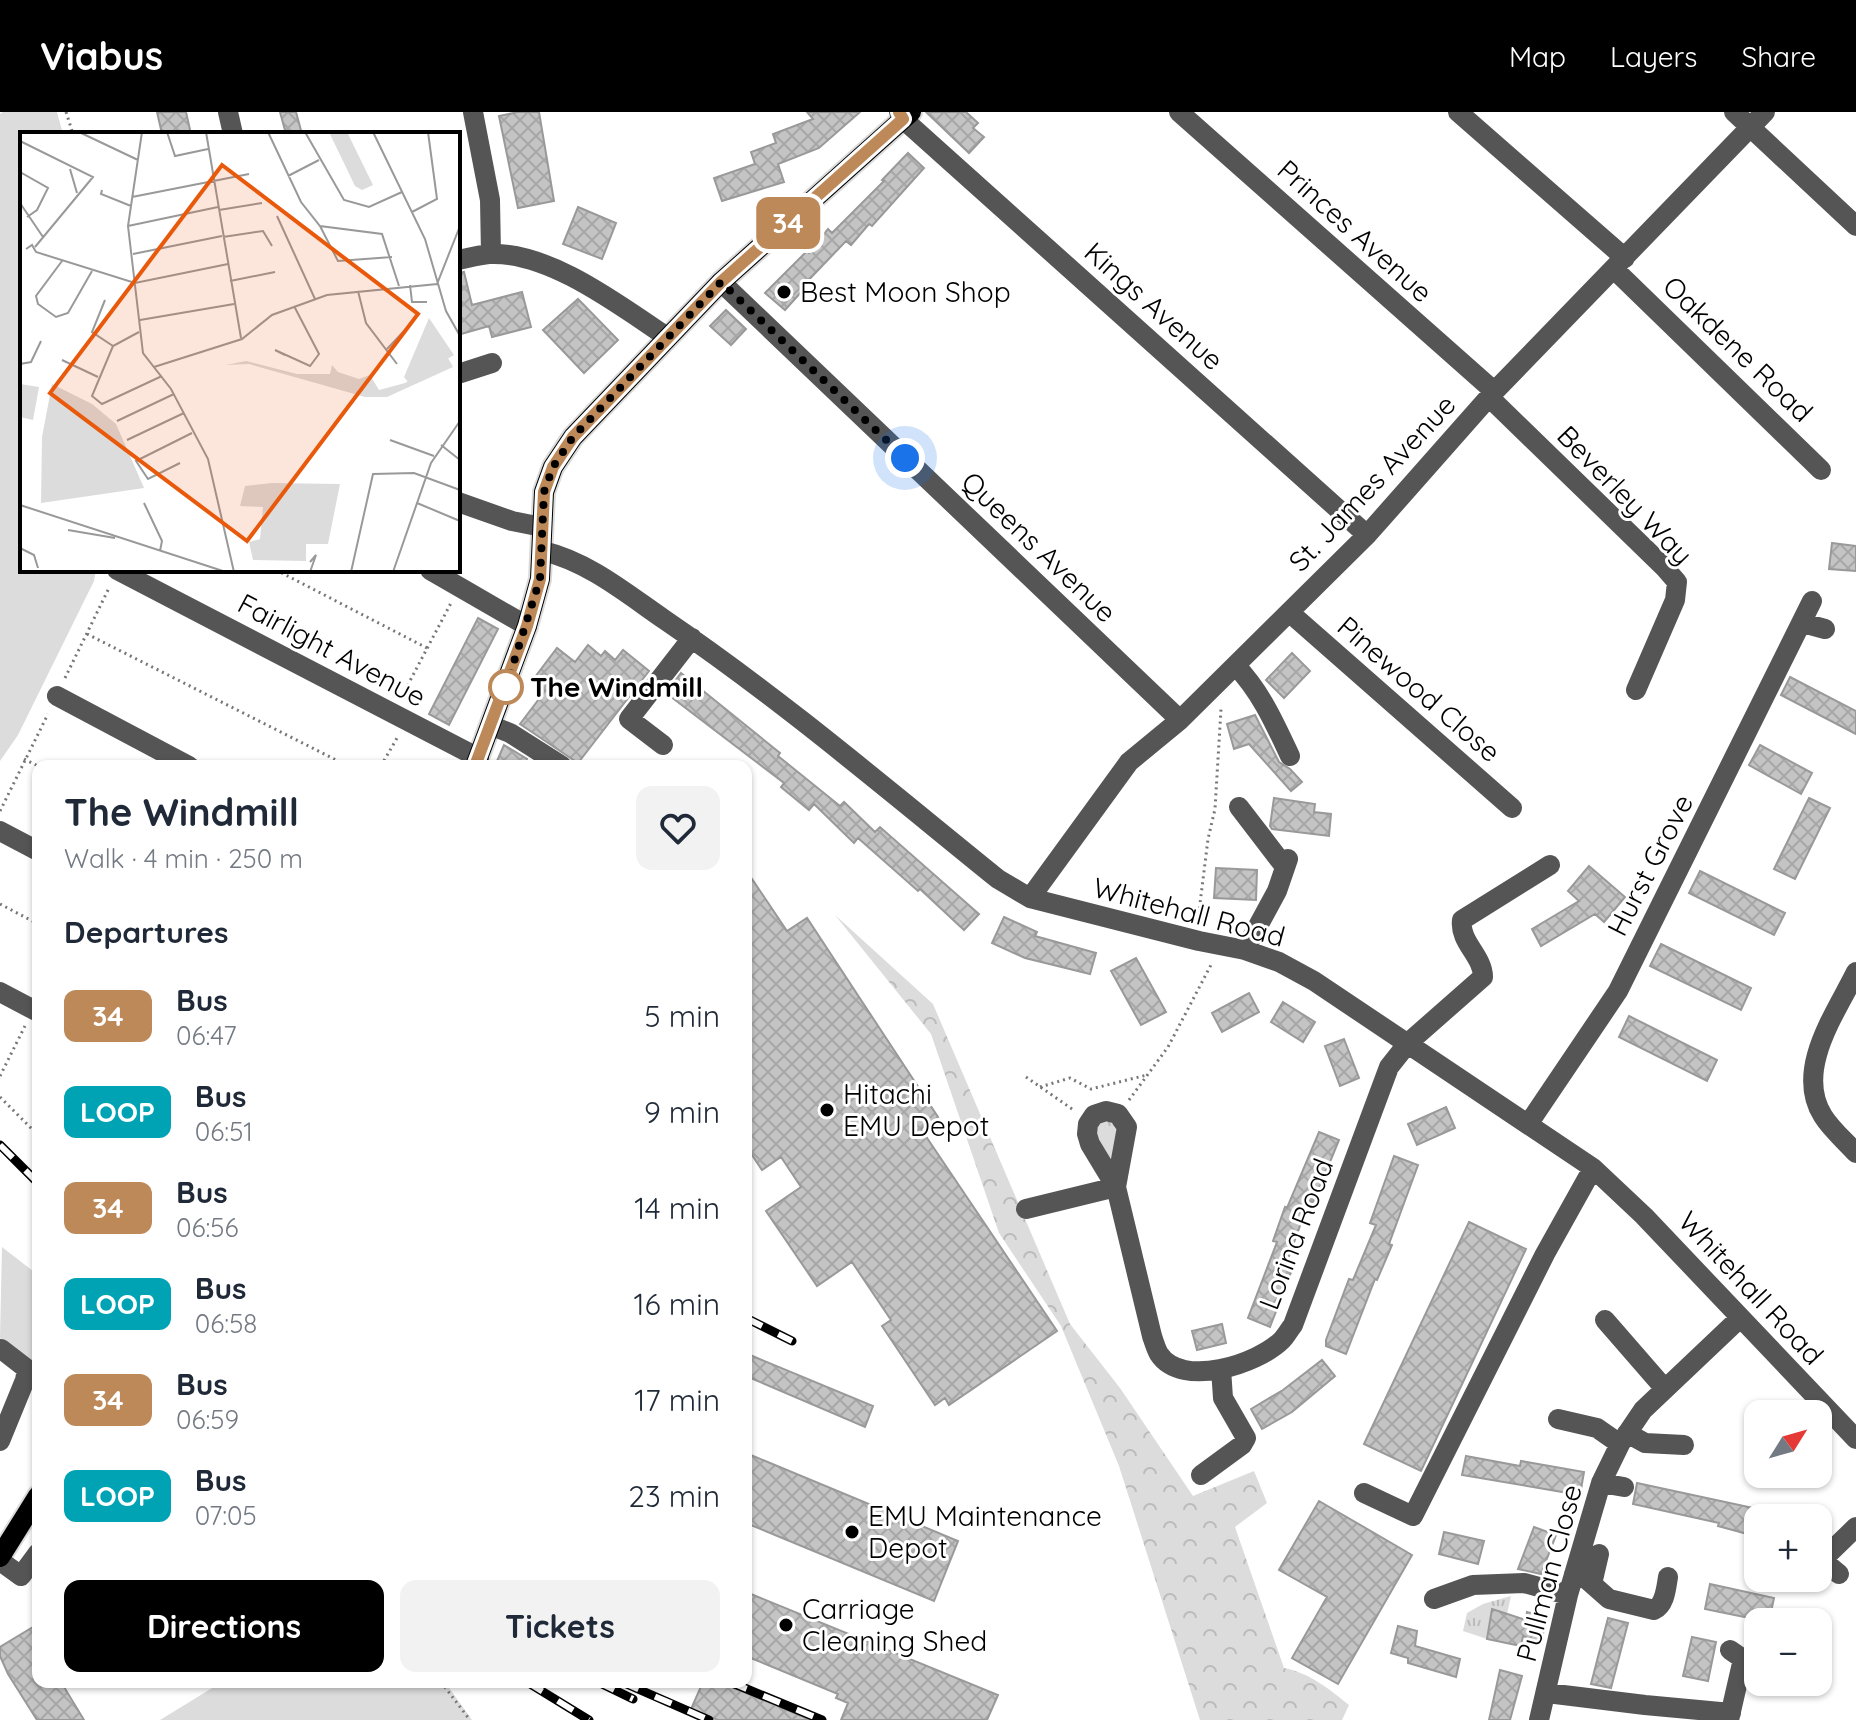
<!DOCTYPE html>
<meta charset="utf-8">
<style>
:root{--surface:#fff;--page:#f2f2f3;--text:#1f2937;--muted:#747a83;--accent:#000}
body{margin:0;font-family:Quicksand,sans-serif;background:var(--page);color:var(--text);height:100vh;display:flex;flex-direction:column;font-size:30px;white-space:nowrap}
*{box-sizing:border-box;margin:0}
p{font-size:26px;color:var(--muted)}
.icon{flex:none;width:44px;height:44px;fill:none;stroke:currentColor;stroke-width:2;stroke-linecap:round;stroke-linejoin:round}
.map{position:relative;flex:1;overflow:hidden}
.details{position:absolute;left:32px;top:648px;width:720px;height:928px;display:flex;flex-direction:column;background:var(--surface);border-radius:16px;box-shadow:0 2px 6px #0004}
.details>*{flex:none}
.badge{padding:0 16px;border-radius:12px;font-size:28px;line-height:52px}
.needle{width:52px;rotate:53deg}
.tools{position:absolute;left:1744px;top:1288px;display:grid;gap:16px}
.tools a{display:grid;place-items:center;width:88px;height:88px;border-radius:16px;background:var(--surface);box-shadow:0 2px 6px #0004;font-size:40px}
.you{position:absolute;width:40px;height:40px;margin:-20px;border:6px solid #fff;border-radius:50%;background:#1a73e8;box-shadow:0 0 0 12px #1a73e833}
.map>.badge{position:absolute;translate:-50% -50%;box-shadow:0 0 0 4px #fff}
h2{padding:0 32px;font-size:30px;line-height:72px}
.round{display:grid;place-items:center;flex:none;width:84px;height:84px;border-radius:16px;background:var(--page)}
.headline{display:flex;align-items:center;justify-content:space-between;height:136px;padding:0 32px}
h1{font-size:38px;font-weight:700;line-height:60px}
.action{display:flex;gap:16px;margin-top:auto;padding:16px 32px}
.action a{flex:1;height:92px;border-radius:16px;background:var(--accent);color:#fff;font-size:32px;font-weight:700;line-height:92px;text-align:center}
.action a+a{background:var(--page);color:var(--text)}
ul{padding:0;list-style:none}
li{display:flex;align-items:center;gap:24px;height:96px;padding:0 32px}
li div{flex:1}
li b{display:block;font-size:30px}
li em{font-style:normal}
li .badge{min-width:88px;font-weight:700;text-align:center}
header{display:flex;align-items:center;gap:48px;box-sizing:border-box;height:112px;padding:0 40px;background:var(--accent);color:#fff}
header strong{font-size:38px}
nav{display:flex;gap:44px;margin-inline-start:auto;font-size:28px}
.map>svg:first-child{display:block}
.grass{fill:url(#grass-tufts)}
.forest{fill:url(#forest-crowns)}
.green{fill:#dcdcdc}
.building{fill:url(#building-cross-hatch);stroke:#999;stroke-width:2}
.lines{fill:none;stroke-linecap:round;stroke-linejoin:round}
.major-casing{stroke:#dbdbdb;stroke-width:24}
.path{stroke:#777;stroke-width:3;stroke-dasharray:2 4;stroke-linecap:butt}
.minor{stroke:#555;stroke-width:20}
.major{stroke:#000;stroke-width:20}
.rail-casing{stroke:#000;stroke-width:9}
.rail{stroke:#fff;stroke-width:6;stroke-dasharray:18;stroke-linecap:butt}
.line-casing{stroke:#fff;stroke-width:18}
.line{stroke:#be8959;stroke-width:12}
.walk{stroke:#000;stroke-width:8;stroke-dasharray:0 14.4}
.poi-dot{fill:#000;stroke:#fff;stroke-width:3}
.stop-dot{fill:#fff;stroke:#be8959;stroke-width:4}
.labels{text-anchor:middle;stroke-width:6;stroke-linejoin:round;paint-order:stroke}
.street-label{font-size:28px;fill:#000;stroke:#fff}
.poi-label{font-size:28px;fill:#000;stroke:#fff;text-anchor:start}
.stop-label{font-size:28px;font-weight:bold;fill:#000;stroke:#fff;text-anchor:start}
.inset-road{fill:none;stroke:#999;stroke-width:2}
.view{fill:#e8590c;fill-opacity:0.15;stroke:#e8590c;stroke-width:4}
.inset-edge{fill:none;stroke:#000;stroke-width:4}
</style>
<header>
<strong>Viabus</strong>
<nav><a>Map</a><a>Layers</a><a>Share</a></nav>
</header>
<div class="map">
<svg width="1856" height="1608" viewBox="0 0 1856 1608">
<defs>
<pattern id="grass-tufts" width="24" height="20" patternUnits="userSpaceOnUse" patternTransform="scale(2)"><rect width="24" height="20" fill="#dcdcdc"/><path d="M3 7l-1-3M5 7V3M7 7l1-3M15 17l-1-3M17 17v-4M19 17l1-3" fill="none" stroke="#bbb"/></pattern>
<pattern id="forest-crowns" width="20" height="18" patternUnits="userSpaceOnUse" patternTransform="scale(2)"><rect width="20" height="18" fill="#dcdcdc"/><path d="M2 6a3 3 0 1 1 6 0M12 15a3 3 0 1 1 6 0" fill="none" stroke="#bbb"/></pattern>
<pattern id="building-cross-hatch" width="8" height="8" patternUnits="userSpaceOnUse" patternTransform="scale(2)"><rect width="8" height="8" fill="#c4c4c4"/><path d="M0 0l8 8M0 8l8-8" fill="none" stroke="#a7a7a7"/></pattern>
</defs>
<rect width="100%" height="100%" fill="#fff"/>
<path class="grass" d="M1097,1008l22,3 -5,50 -19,-31z
M1511,1484l-4,18 -20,25 -24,-8 4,-18 16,-9z"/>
<path class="forest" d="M835,803l98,89 137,320 50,64 73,108 61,-25 13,32 -32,24 49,141c26,5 45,21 65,37l-7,15h-142l-81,-254 -58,-140 -62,-93 -68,-199z"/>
<path class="green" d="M3,0h54l6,22h-41v436h74l-2,11 -76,154 -18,26v-647z
M2,1135l36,28v92l-38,-29z
M222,1570h223l27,38h-312z"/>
<path class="building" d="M157,0h29l5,22h-29z
M280,0h16l6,22h-16z
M518,0h21l15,89 -36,7 -19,-92z
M807,0h53l-41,36 -41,16 6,18 -62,19 -8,-23 41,-14 -4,-12 25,-9 -3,-9 40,-15z
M926,0h40l12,11 -5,5 11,9 -15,16z
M908,41l16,15 -52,58 -3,-2 -18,21 -5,-4 -45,47 2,2 -18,20 -20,-17 42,-42 2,2 19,-24 4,4 52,-52 -2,-1z
M578,95l38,16 -14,36 -39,-15z
M464,160l8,33 50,-13 9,35 -39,10 -3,-11 -31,9v-62z
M578,187l40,41 -34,33 -41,-43z
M726,198l20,19 -15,16 -21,-19z
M1832,431l24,3v25l-27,-2z
M478,506l20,11 -49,96 -20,-11z
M588,533l13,11 4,-5 10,9 8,-10 26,21 -71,92 -58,-39 25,-33 -13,-10 25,-33 18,14z
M1292,541l18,18 -26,27 -18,-18z
M681,561l99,80 -2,3 62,50 4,-4 31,30 5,-5 99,87 -15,16 -44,-41 -2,2 -60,-53 -4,5 -40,-39 -5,6 -28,-23 3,-4 -118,-90z
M1790,565l66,34v23l-75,-39z
M1255,603l24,47 11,7 12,13 -11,9 -42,-47 -15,5 -7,-25z
M504,633l23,14 -3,7h-17l-10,-5z
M1760,633l52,28 -11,21 -52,-29z
M1274,686l41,6 -1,8 17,2 -2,22 -57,-7 -2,-3z
M1809,686l21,10 -35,71 -21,-10z
M1589,754l36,31 -21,25 -9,-8 -54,32 -9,-17 47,-28 -11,-10z
M1216,756l41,2 -1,30 -42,-2z
M746,758l41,61 20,-13 131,199 -17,12 136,202 -108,74 -4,-7 -10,7 -53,-79 9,-6 -39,-58 -35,24 -51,-75 35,-24 -20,-30 -19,13 -16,-24z
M1700,759l85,42 -11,22 -85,-42z
M1004,805l33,15 -2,4 61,17 -6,21 -65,-16 -33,-15z
M1661,832l90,44 -10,22 -91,-44z
M1136,846l30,54 -25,13 -30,-54z
M1249,881l10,19 -37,20 -10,-19z
M1283,890l32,20 -12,20 -32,-20z
M1629,904l88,44 -10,21 -88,-44z
M1344,927l15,39 -19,8 -15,-40z
M1446,995l9,21 -38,17 -9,-21z
M1319,1020l20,8 -26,63 -4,-2 -21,58 7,3 -25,65 -22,-9 29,-76 -4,-1 12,-34 2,1z
M1394,1044l24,9 -29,79 3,1 -15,35 -2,-1 -29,75 -20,-8v-6l23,-61 4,1 23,-55 -6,-2z
M1469,1110l57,27 -105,222 -57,-27z
M1222,1212l4,19 -29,7 -5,-19z
M750,1243l123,51 -8,21 -119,-51v-12z
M1322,1248l13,16 -43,36 -30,17 -11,-20 32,-19z
M746,1341l212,88 -24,60 -188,-78z
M1466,1344l54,10 1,-5 63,11 -4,23 -118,-20z
M1637,1371l121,26v28l-40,-11 1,-3 -86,-19z
M1319,1389l93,54 -74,129 -46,-26 35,-61 -48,-27z
M1534,1415l22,8 -15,39 -23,-5z
M1444,1420l40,9 -6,23 -39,-10z
M1710,1472l64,14 -5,24 -64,-13z
M746,1480l252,103 -11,25h-146l7,-17 -12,-5 2,-4 -92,-38z
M1492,1497l34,11 1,-8 18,5 -3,26 -19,-7 -2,10 -34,-7z
M1608,1506l20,5 -17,65 -20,-4z
M38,1512v58h23l23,38h-47l-29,-46 -8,-18v-9z
M1398,1514l19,5 -2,15 45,13 -4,18 -48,-14v-5l-17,-5z
M1692,1525l24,5 -8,39 -25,-5z
M1500,1558l22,6 -12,44h-21z
M703,1570h17l91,38h-93l-27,-11z"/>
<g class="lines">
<defs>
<path id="major" d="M475,654l52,-140 13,-47 4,-87 9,-25 20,-30 148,-155 190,-170
M0,1445l38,-61"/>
</defs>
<use href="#major" class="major-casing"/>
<path class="path" d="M66,0l7,22
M276,458l151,78
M87,522l261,132
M65,566l44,-90
M402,584l49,-93
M24,647l14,7
M381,654l16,-28
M0,699l48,-97
M0,792l38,20
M1198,808l10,-81 7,-30 6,-100
M0,964l25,-50
M1026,965l49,34
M1040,975l30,-9 21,11 56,-14
M0,985l38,38
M1129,988l39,-53 44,-84
M441,1570l29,38"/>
<path class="minor" d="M228,0l5,22
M473,0l17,88 1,54
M899,0l4,7 464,416
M1179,0l316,280
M1458,0l167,146
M1734,0l122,114
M458,148c10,-2 21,-5 31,-6 60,-3 130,51 178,83
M1615,158l206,200
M721,170l459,438
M458,262l34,-11
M1489,285l175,170 13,15 -2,18 -39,90
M458,390l54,19 30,6
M543,439c46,11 84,43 122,69 116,79 224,171 333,259l32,19 169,43 46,9 34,12 35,19 279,187 51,48 212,223
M117,458l362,188
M430,458l97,56
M1289,500l223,196
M1803,511l22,6
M1236,554c25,26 39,58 54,90
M57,584l132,70
M492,614l18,7 52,33
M663,633l-34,-26 63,-81
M1239,695l46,60
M0,719l38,20
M1030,786l99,-136 51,-42 187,-185 122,-138 276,-285
M1245,838l32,-59 11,-32
M1856,860c-20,41 -62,98 -33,144 8,13 22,25 33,37
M0,880l38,20
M1529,1011l89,-132 194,-390
M1116,1075l11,-60 -9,-13 -12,-3 -12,4 -6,9 -1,10 3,10 26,43 36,149c2,6 4,13 7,18 23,35 99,10 123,-14 4,-4 7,-10 11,-15l96,-258 19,-24 75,-66c0,-21 -24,-35 -21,-57l88,-55
M1026,1097l90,-22
M1605,1208l60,69
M1558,1307l39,9 23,16
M1627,1321l18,10 39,2
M0,1329l25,-61 2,-11 -26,-20
M1201,1363l41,-30 4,-7 -23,-40 -2,-29
M1601,1371l23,4
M1364,1381l49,23 132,-262 48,-86
M0,1449l21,15 17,-23
M1574,1462l10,3 25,22 45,11c11,-5 12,-21 14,-33
M1839,1462l-17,-14 34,-33
M1592,1472l7,-30
M1434,1487l39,-14 51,-2 44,12
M1547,1581l98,12 86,8
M1539,1608l29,-125 33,-112 19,-39 23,-34 97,-92
M1729,1608l14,-61 -13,-9"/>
<use href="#major" class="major"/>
<defs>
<path id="rail" d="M0,1033l38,38
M746,1206l46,23
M527,1570l62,38
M598,1570l35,17
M622,1570l87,38
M730,1570l92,38"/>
</defs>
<use href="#rail" class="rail-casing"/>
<use href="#rail" class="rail"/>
</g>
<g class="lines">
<defs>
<path id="line" d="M475,654l52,-140 13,-47 4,-87 9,-25 20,-30 148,-155 182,-163 -4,-7"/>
</defs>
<use href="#line" class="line-casing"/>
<use href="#line" class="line"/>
<path class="walk" d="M506,575l34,-108 4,-87 9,-25 20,-30 148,-155 184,176"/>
</g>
<g class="poi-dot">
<circle cx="784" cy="180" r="8"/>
<circle cx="827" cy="998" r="8"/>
<circle cx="852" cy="1420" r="8"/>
<circle cx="786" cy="1513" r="8"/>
</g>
<circle class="stop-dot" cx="506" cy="575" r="16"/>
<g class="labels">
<g class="street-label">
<text transform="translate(1355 119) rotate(42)" y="10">Princes Avenue</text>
<text transform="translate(1154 194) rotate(42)" y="10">Kings Avenue</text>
<text transform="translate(1738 237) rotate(44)" y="10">Oakdene Road</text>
<text transform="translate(1372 371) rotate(-47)" y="10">St. James Avenue</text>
<text transform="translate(1625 383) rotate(46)" y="10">Beverley Way</text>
<text transform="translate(1039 435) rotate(44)" y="10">Queens Avenue</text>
<text transform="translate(332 538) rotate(28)" y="10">Fairlight Avenue</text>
<text transform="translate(1419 577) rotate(41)" y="10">Pinewood Close</text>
<text transform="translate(1650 753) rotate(-63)" y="10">Hurst Grove</text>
<text transform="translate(1189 800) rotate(15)" y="10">Whitehall Road</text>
<text transform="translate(1296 1122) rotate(-69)" y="10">Lorina Road</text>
<text transform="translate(1751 1176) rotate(47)" y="10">Whitehall Road</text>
<text transform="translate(1549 1461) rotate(-75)" y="10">Pullman Close</text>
</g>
<g class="poi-label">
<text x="800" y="190">Best Moon Shop</text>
<text x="843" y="992">Hitachi<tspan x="843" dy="32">EMU Depot</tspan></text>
<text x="868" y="1414">EMU Maintenance<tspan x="868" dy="32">Depot</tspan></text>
<text x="802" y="1507">Carriage<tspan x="802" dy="32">Cleaning Shed</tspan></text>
</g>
<g class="stop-label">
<text x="530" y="585">The Windmill</text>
</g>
</g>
<g transform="translate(20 20)">
<rect width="440" height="440" fill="#fff"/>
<path d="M428,226l5,9 -66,30h-22l-116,-33 -23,1 20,-4 51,13h33l2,-9 6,7 21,7 11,-4 9,15 26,-7z" fill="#dcdcdc"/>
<path d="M309,0h18l26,53 -11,5 -7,-4zM409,186l25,37 -46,27 -4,-5zM0,252l19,3 -6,33 -13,-3zM32,252l40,20 24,20 28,64 -103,15 1,-66zM252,351l68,1 -12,60h-22v17l-53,-1 -4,-18 11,-3 3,-32 -23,-1 5,-20z" fill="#dcdcdc"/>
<path class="inset-road" d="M59,0l59,28M122,0l-14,94 15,127 28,36 37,70 26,113M147,0l8,24 33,-7M186,0l35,206M248,0l33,70 19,24 62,8 17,52M285,0l39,68 25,7 33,-15M353,0l52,107 21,72 14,25M0,9l73,36 -58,70M50,37l7,24M0,40l28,16 -11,22 -10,7M268,44l31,-16M82,58l-1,4 30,12M112,65l117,-23M0,71l23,34M199,78l43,-7M392,80l25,-13 -9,-67M257,84l38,83M108,94l90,-19M300,94l18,35 54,-4M203,105l40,-6 9,15M6,117l6,-4 4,7 99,31 93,-19M113,122l89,-18M42,129l-26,35 2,8 18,13 12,-4 24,-42M210,149l45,-9M390,153l2,17h15M338,159l8,32 31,41M85,168l-13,32 21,14M120,188l94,-16M119,200l-26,14 -21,50 10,8 60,-28M367,217l19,-20M265,223l-10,-5 35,16 9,-12 -25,-48M42,228l36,17M0,232l11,-2 10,-21M134,235l88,-28 30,-24 55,-20 110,-11 23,-58M97,289l57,-27M107,308l57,-27M370,308l44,16M421,313l19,15M160,331l-32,16 -12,-18 56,-28M124,371l18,38 -2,10M397,371l43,18M0,373l206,67M48,398l47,8M0,416l14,7 4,13M290,430l6,-7 -6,17M331,440l22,-98 41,-1 46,17M373,440l38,-109 29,-42"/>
<path class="view" d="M202,33l196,149 -171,227 -197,-148z"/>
<rect width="440" height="440" class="inset-edge"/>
</g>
</svg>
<div class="tools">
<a><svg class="needle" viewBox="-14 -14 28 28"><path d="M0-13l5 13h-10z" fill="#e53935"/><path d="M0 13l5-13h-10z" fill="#747a83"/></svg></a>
<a>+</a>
<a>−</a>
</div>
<div class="you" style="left:905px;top:346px"></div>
<b class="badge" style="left:788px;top:111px;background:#be8959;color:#fff">34</b>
<section class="details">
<div class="headline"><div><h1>The Windmill</h1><p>Walk · 4 min · 250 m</p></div><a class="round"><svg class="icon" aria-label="heart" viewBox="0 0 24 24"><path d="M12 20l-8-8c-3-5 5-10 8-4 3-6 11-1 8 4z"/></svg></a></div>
<h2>Departures</h2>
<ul>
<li><span class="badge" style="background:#be8959;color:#fff">34</span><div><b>Bus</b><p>06:47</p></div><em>5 min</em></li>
<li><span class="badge" style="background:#00a3b4;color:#fff">LOOP</span><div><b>Bus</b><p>06:51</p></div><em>9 min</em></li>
<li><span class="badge" style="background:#be8959;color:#fff">34</span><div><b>Bus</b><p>06:56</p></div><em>14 min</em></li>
<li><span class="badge" style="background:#00a3b4;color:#fff">LOOP</span><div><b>Bus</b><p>06:58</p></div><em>16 min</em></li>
<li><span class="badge" style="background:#be8959;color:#fff">34</span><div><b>Bus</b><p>06:59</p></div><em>17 min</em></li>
<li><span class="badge" style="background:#00a3b4;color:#fff">LOOP</span><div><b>Bus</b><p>07:05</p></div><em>23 min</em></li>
</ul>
<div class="action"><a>Directions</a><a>Tickets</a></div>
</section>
</div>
